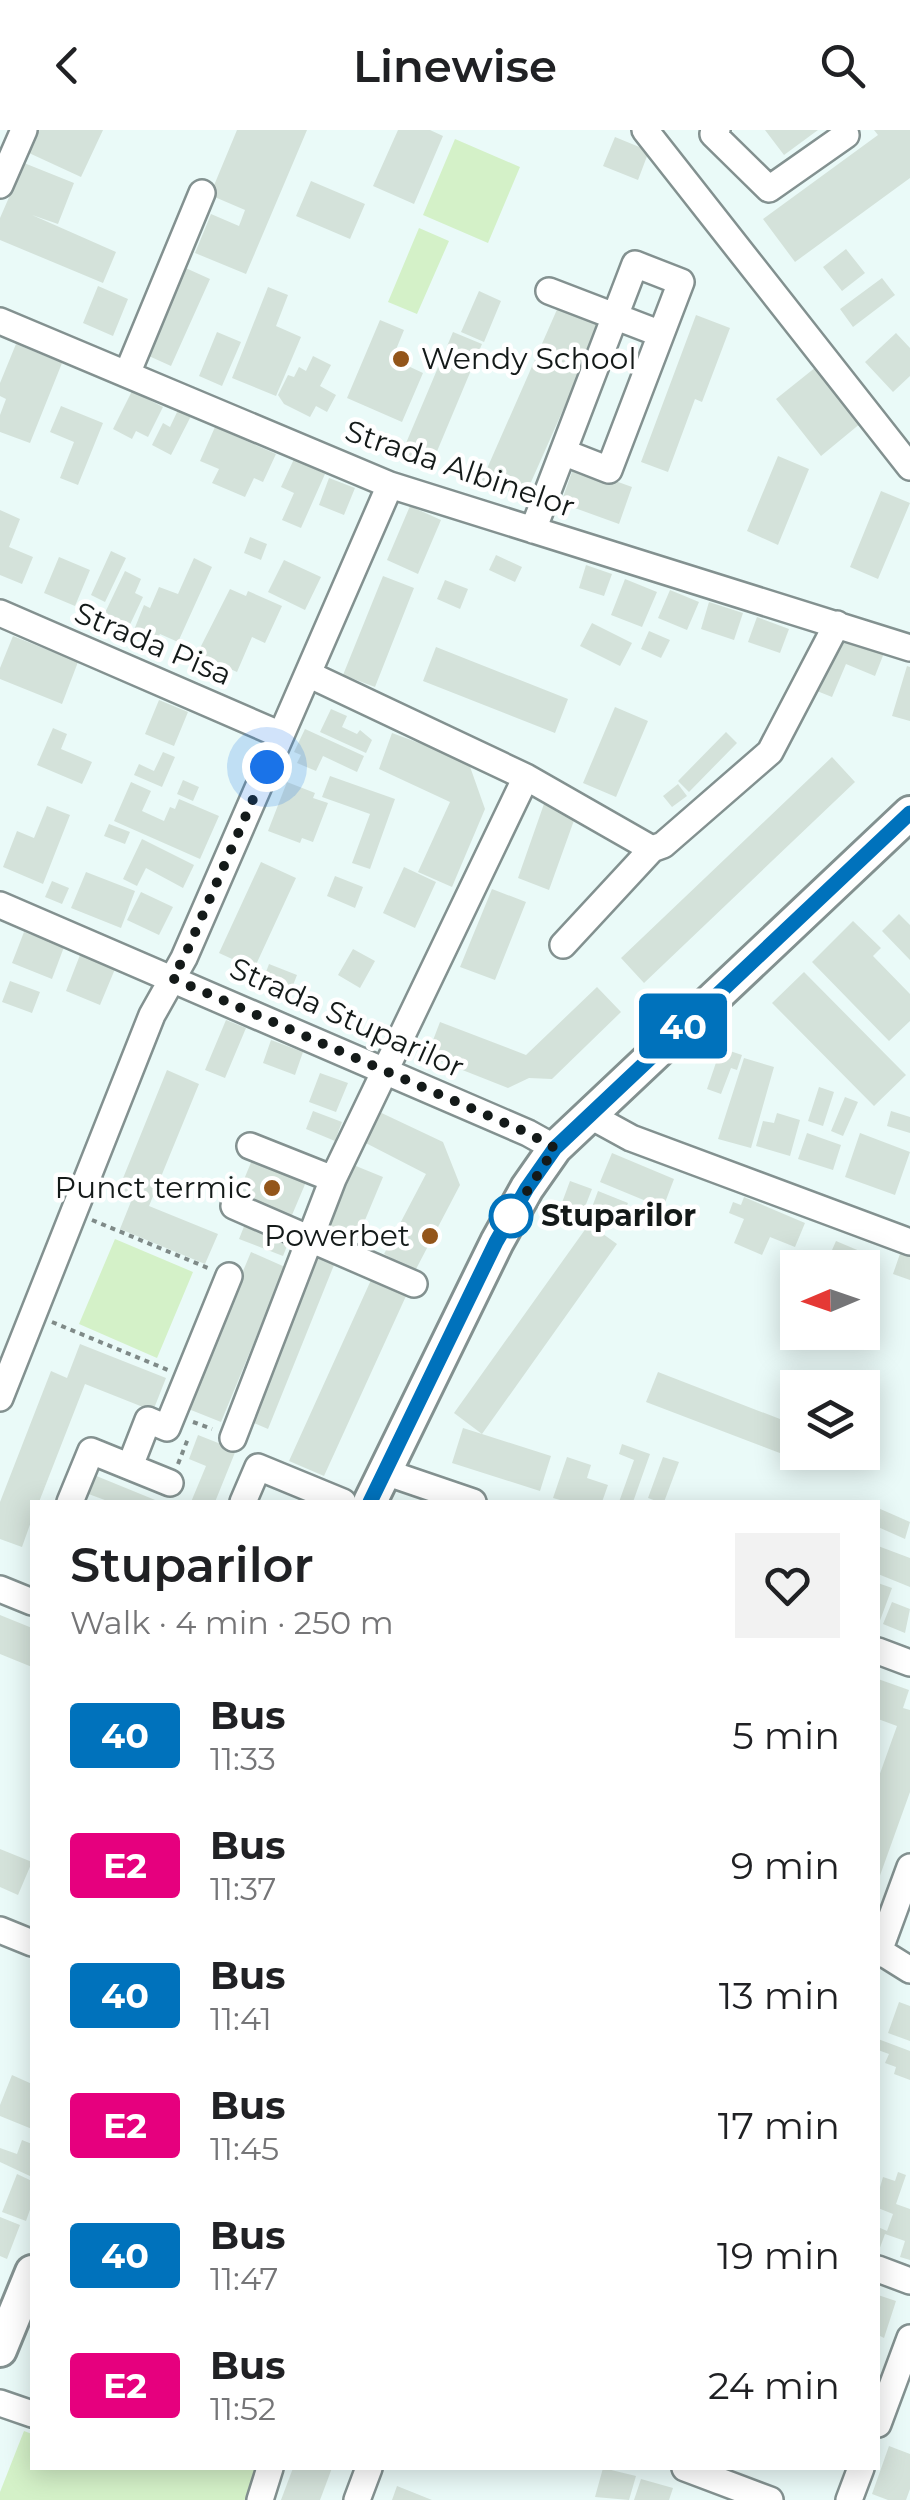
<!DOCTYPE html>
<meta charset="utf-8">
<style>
:root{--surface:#fff;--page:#f2f2f2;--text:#202124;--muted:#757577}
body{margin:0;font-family:Montserrat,sans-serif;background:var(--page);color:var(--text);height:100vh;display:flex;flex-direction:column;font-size:38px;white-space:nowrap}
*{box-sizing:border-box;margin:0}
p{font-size:32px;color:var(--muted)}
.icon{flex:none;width:55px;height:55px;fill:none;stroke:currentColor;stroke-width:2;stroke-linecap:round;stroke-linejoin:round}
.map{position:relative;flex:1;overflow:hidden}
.details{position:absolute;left:30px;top:1370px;width:850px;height:970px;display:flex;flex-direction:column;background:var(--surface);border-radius:0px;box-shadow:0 5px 25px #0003}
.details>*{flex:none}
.badge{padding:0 20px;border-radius:8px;font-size:35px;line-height:65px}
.needle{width:65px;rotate:268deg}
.controls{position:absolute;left:780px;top:1120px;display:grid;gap:20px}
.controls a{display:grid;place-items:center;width:100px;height:100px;border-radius:0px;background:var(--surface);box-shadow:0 5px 25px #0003;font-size:50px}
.you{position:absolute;width:50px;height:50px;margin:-25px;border:8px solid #fff;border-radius:50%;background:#1a73e8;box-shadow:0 0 0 15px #1a73e833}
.map>.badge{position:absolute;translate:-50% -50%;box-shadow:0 0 0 5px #fff}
.round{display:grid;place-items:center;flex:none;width:105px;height:105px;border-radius:0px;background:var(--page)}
.headline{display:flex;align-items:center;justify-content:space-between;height:170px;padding:0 40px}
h1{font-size:48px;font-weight:600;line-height:75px}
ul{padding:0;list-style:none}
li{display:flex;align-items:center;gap:30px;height:130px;padding:0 40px}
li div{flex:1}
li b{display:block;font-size:38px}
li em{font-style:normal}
li .badge{min-width:110px;font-weight:700;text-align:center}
header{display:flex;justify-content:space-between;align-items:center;height:130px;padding:0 40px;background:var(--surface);font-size:45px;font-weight:600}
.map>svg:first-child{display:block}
.green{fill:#d4f1c8}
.building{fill:#d4e2da}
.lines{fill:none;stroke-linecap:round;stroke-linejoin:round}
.minor-casing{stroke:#839190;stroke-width:30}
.major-casing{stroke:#839190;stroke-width:38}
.path{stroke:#7f8a88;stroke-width:4;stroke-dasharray:5 5;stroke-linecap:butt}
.minor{stroke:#fff;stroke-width:25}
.major{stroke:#fff;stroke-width:32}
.line-casing{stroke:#fff;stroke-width:22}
.line{stroke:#0072bc;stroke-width:15}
.walk{stroke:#141a19;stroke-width:10;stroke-dasharray:0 18}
.poi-dot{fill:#93551a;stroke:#fff;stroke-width:4}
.stop-dot{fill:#fff;stroke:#0072bc;stroke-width:5}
.labels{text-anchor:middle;stroke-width:9;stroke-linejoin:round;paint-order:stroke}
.poi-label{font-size:30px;fill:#141a19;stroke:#fff;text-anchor:end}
.street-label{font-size:30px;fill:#141a19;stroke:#fff}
.stop-label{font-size:30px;font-weight:bold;fill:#141a19;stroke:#fff;text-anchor:start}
</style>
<header><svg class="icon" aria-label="back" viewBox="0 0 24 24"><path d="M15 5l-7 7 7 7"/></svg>Linewise<svg class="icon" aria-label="search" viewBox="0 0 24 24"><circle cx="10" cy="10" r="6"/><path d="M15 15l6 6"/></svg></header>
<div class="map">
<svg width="910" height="2370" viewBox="0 0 910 2370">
<rect width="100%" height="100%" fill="#eafaf8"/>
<path class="green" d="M455,9l65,28 -32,76 -65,-28z
M419,98l30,13 -32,73 -29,-12z
M115,1109l78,33 -36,86 -78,-34z
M24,2301l8,3v34h228l-10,32h-250v-8z"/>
<path class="building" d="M39,0h64l-22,47 -52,-24z
M237,0h70l-61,144 -51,-21 16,-39 28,12 6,-16 -35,-15z
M398,0h32l13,6 -29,68 -41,-18z
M765,0h53l-34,25z
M874,0h36v48l-115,84 -32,-43 115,-84z
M615,7l34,14 -11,29 -35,-14z
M24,33l50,20 -16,41 -26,-9 84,37 -13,31 -103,-43v-22z
M311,51l54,23 -15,35 -54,-23z
M846,119l19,24 -23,18 -19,-24z
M179,135l31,14 -39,87 -31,-14z
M882,148l13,17 -42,32 -13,-18z
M98,156l30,13 -15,37 -30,-13z
M268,157l20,8 -12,31 25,11 -25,59 -44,-18z
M479,161l22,10 -17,41 -23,-10z
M559,175l42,19 -77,174 -42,-18z
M696,185l34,13 -28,74 -7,-3 -27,73 -27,-10z
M380,190l24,10 -9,22 16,6 -3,8 15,7 -21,49 -55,-24z
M217,202l24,10 -19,44 -23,-10z
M453,202l29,12 -52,124 -29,-13z
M896,203l14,15v28l-17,16 -28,-30z
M16,214l46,19 -32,80 -30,-11v-17l6,-16 -6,-3v-13z
M313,226l18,9 -11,21 16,9 -9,17 -11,-6 -6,11 -26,-13 -6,-9 10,-20 6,2 5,-10 7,4z
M816,237l45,56 -40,33 -45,-57z
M132,261l31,16 -15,30 -12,-6 -4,8 -19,-10z
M61,276l42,17 -25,62 -18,-7 14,-36 -24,-10z
M178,280l13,6 -20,39 -19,-10 11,-22 7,4z
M215,297l61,27 -13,28 -9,-4 -9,19 -33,-14 7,-14 -19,-8z
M778,326l31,13 -31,76 -31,-14z
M294,329l31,15 -24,54 -19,-8 12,-27 -13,-6z
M574,336l58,21 -13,37 -58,-21z
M329,348l26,10 -11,27 -25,-10z
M881,361l29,12 -32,76 -28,-12z
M410,376l31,14 -23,54 -31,-14z
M0,380l20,9 -11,28 24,10 -11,27 -22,-9z
M250,407l17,7 -6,16 -17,-7z
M111,421l15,7 -21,44 -14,-7z
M496,425l26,12 -7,15 -26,-12z
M59,427l31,13 -15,36 -31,-13z
M194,428l18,9 -34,75 -18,-8 -3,6 -23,-10 10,-25 6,3 9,-21 19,7z
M284,430l37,17 -16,33 -37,-18z
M586,435l26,9 -8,22 -25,-8z
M125,441l16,8 -6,14 8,4 -17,36 -25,-12z
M383,446l31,12 -39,99 -32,-12z
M625,449l32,13 -15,35 -31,-12z
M445,450l23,9 -8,20 -23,-10z
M230,459l16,7 2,-5 34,15 -17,37 -13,-6 -15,35 -40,-18z
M670,460l29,12 -12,28 -29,-12z
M709,472l34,11 -9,27 -33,-11z
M757,487l32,12 -9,24 -32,-11z
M592,493l40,20 -12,23 -40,-20z
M649,501l21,9 -9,18 -20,-9z
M840,505l44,18 -9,23 -29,-12 -14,33 -15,-6z
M13,506l65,26 -16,42 -62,-25v-11z
M436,517l132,52 -13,34 -132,-52z
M907,536l3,1v54l-18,-5z
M159,570l29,12 -14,34 -29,-12z
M615,577l33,14 -32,76 -33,-14z
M331,579l16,7 -5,11 15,7 3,-4 12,10 -6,13 -46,-21z
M53,598l14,6 -6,15 31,13 -10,22 -45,-19z
M305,599l59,27 -7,16 -34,-16 -7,15 -19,-8 4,-8 -7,-3z
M726,602l11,11 -48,49 -11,-11z
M392,603l76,28 17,48 -33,78 -34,-15 32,-70 -71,-33z
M163,622l12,5 -13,30 -28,-12 5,-11 15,7z
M832,627l23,25 -211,201 -23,-25z
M330,646l65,23 -25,70 -18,-6 18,-49 -48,-17z
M183,650l16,7 -6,14 -16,-7z
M131,652l20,9 -9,20 22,10 6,-14 5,2 4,-10 40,17 -19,43 -86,-38z
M287,652l28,11 -2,5 15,5 -15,39 -11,-4 -2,5 -32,-12z
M678,654l9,12 -15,11 -9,-11z
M545,671l32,11 -28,78 -31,-12z
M47,676l23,9 -27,69 -40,-17 14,-36 17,7z
M109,694l21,8 -5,12 -21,-8z
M142,709l52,26 -11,23 -37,-20 -9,18 -14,-7z
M261,732l35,16 -42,91 -35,-16z
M404,737l32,15 -21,46 -32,-15z
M86,742l49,19 -14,37 -50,-20z
M335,746l28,11 -8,21 -28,-12z
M52,751l17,7 -7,16 -17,-7z
M492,759l34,13 -31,78 -35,-13z
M141,762l32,15 -14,28 -32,-15z
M899,784l11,11v35l-28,-29z
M853,791l28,27 -8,8 37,38v27l-21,20 -77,-79z
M24,802l40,15 -12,32 -40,-16z
M353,819l22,12 -15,27 -22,-13z
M80,825l35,14 -15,36 -34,-14z
M269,834l28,11 -9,23 -28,-10z
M804,842l102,103 -32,31 -102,-103z
M10,851l30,11 -8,21 -30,-11z
M597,857l24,25 -69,67 -23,-1 -21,10 -81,-32 13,-34 86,33z
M226,890l20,8 -21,50 -20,-8z
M271,910l32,12 -8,23 -32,-12z
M721,918l21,7 -5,15 -6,-2 -10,26 -14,-5z
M744,928l30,9 -23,81 -33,-9z
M167,940l32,14 -50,122 69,28 -13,30 -85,-35 12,-30 -15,-6z
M320,943l28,10 -12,29 -27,-10z
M819,957l15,5 -11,34 -15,-5z
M845,967l13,5 -15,34 -12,-5z
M371,978l72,34 17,43 -45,86 -31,-17 42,-80 -68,-35z
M313,981l29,11 -7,19 -29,-12z
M891,981l19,6v16l-23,-7z
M777,983l23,7 -10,36 -34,-10 7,-25 11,2z
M807,1003l34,12 -8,25 -35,-11z
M860,1003l50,19 -15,43 -50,-18z
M612,1023l62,26 -11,29 -63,-26z
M252,1030l54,22 -14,33 -54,-21z
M351,1034l32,13 -28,67 -32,-13z
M570,1051l22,8 -11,28 -21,-9z
M598,1061l30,12 -8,19 -29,-12z
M744,1067l61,26 -10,24 -25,-10 -8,18 -28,-12 10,-24 -15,-6 4,-11 8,3z
M245,1094l44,17 -6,15 -44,-17z
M589,1094l28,20 -135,190 69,22 -11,35 -88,-28 11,-35 19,6 -28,-21z
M836,1111l26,11 -6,16 -31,-2z
M902,1118l8,3v29l-17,-6z
M251,1122l34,15 -64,155 -35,-14z
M317,1122l19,8 -68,169 -19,-8z
M371,1150l35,16 -82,180 -35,-15z
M80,1214l86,34 -13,33 -68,-27 -46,118h-7v17l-10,28 -22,-8v-37l51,-131 16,7z
M658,1242l140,54v26h30l-6,17 -176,-67z
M198,1305l38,15 -21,52h-24l15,-36 -17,-7z
M622,1314l28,10 -17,48h-14l15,-42 -15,-6z
M567,1327l24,8 -4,13 21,7 -6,17h-35l-14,-4z
M663,1327l16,5 -15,40h-5l-11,-4z
M94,1345l66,27h-50l-24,-9z
M878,1378l32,14 -5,17 -27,-12z
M878,1416l32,12v29l-32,-13z
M878,1453l14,5 -14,38z
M892,1472l18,7 -5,24 -22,-9z
M0,1485l32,13v39l-32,-13z
M878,1549l31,11 -6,18 7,2v82l-32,89v-102l19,-53 -19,-7z
M0,1719l32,13 -14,33 -18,-8z
M899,1872l11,4v35l-22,-8z
M878,1909l32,12v29l-16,-6 2,-7 -11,-4 4,-9 -11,-4z
M12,1945l20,9v45l-32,-13v-11z
M22,2010l10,4v33l-32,-15v-14l17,6z
M898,2042l8,3 -10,29 14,5v51l-10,-3 5,-16 -20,-7 -7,19v-26l9,4 6,-17 -15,-6v-14l5,-17 12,4z
M17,2044l15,7v23l-6,17 -24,-9z
M0,2087l20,8 -13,34 -7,-3z
M878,2165l18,6 -12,37 -6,-3z
M889,2316l21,8v35l-4,11h-18l-16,-6z
M293,2338h39l-12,32h-39z
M603,2338l33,8 -7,24 -34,-3z
M641,2349l32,9 -4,12h-35z
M397,2356l35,14h-40z"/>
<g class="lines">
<defs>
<path id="minor" d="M645,0l265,337
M717,0l-4,4 56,55 77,-54
M0,55l24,-55
M549,161l112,43
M0,191l390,164 520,163
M127,244l75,-181
M533,400l102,-266 46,18 -72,188 -46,-18
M0,483l281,122
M308,544l218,103 126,72
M0,775l528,228 27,15
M563,815l89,-96 11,-4 107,-93 67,-128
M589,985l42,23 279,104
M250,1016l83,33
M234,1076l180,78
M0,1268l152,-383 32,-57 206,-473
M233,1308l100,-259 193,-402
M130,1336l18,-46 19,8 62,-152
M385,1342l88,30
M70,1372l21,-51 79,32
M243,1372l15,-35 85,35
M0,1459l32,13
M878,1521l32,12
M0,1800l32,13
M878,1820l32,20
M878,1824l32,-87
M878,2139l32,12
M0,2273l32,11
M878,2294l32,-86
M685,2338l85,32
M260,2370l10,-32
M357,2370l12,-32
M849,2370l12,-32"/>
<path id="major" d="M370,1372l127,-260 30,-54 28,-40 355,-335
M0,2220l32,-78"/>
</defs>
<use href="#minor" class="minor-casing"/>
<use href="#major" class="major-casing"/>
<path class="path" d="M92,1090l116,48
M52,1192l116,48
M193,1292l19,7
M178,1334l11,-28"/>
<use href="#minor" class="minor"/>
<use href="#major" class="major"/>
</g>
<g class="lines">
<defs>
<path id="line" d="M370,1372l126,-260 31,-54 28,-40 355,-335"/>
</defs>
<use href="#line" class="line-casing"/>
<use href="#line" class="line"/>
<path class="walk" d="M267,637l-83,191 -12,20 356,155 27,15 -44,68"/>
</g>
<g class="poi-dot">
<circle cx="401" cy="229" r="10"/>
<circle cx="272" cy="1058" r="10"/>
<circle cx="430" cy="1106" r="10"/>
</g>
<circle class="stop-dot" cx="511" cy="1086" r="20"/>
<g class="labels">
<g class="poi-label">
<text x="421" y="239" text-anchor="start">Wendy School</text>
<text x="252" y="1068">Punct termic</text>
<text x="410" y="1116">Powerbet</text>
</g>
<g class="street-label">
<text transform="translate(460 339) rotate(19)" y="10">Strada Albinelor</text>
<text transform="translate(153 514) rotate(23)" y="10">Strada Pisa</text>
<text transform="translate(347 888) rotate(24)" y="10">Strada Stuparilor</text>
</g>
<g class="stop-label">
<text x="541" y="1096">Stuparilor</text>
</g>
</g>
</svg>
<div class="controls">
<a><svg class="needle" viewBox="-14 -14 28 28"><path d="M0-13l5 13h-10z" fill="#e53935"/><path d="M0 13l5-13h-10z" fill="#757577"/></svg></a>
<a><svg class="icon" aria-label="layers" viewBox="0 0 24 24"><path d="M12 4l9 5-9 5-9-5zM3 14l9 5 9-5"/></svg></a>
</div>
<div class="you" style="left:267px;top:637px"></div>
<b class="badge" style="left:683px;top:896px;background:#0072bc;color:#fff">40</b>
<section class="details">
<div class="headline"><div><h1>Stuparilor</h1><p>Walk · 4 min · 250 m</p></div><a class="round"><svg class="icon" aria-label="heart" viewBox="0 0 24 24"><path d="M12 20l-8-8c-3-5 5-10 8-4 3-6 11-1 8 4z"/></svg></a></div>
<ul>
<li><span class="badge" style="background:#0072bc;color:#fff">40</span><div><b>Bus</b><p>11:33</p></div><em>5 min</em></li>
<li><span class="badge" style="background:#e6007e;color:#fff">E2</span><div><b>Bus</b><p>11:37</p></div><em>9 min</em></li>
<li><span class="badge" style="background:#0072bc;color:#fff">40</span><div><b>Bus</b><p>11:41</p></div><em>13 min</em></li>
<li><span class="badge" style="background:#e6007e;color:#fff">E2</span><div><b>Bus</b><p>11:45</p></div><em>17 min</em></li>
<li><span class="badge" style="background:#0072bc;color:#fff">40</span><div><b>Bus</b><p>11:47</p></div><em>19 min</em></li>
<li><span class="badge" style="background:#e6007e;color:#fff">E2</span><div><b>Bus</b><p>11:52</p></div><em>24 min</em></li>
</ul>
</section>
</div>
